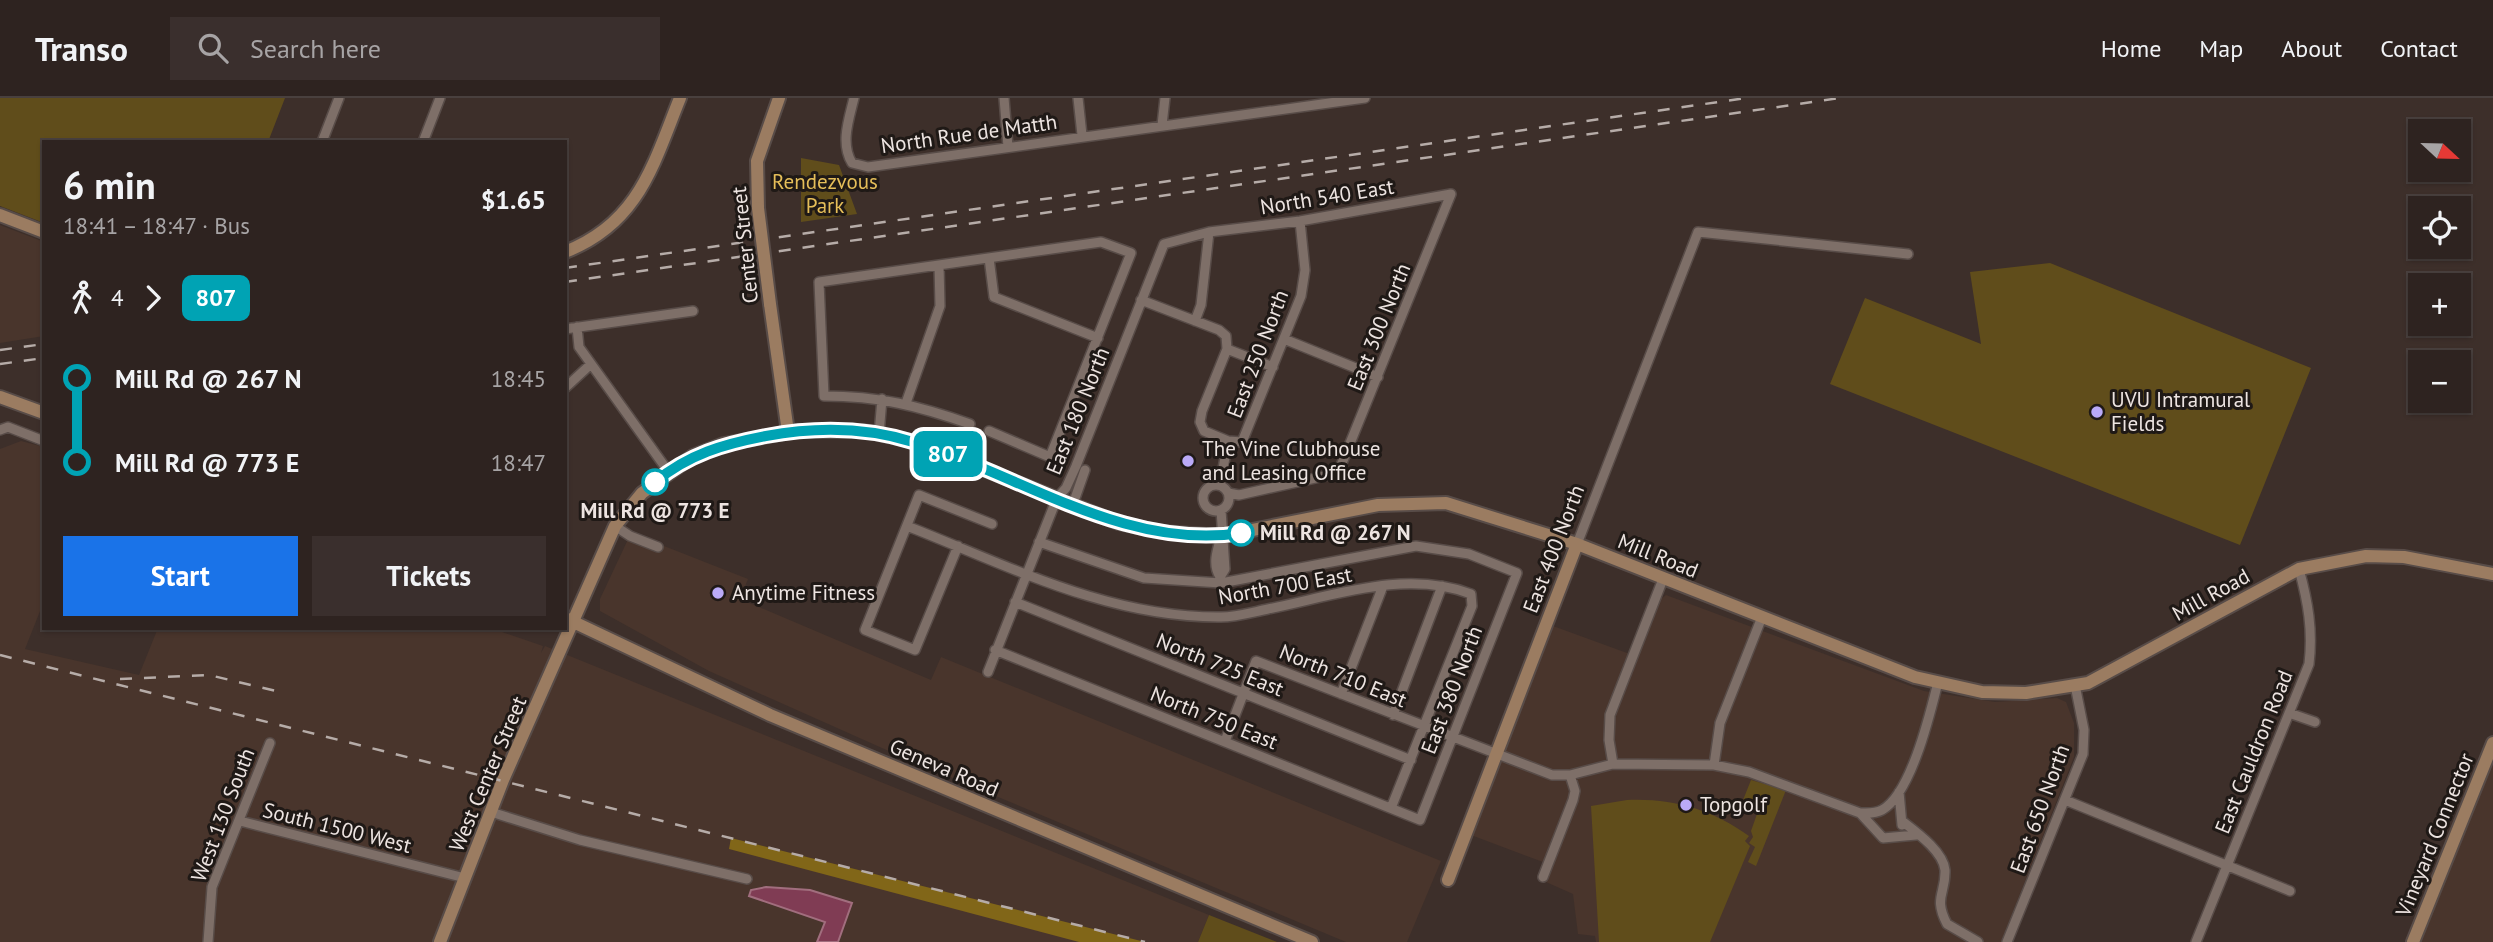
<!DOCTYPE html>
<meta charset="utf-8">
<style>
:root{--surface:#2e2320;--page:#3a2f2d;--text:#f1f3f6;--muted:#a7a4a5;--line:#49403e;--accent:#1a73e8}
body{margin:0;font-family:"PT Sans",sans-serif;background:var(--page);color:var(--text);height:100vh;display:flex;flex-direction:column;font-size:26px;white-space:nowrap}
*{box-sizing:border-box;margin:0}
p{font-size:23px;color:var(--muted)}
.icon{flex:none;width:38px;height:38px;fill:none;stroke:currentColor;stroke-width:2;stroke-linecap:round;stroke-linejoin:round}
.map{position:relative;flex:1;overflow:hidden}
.panel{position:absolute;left:42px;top:42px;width:525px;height:490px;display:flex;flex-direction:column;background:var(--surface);border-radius:0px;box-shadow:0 2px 5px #0004,0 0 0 2px var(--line)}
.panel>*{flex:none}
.badge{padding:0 14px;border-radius:10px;font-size:24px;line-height:46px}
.needle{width:46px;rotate:112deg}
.buttons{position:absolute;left:2408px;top:21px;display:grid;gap:14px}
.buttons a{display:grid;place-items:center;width:63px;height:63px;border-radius:0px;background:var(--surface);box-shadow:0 2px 5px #0004,0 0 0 2px var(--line);font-size:35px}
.map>.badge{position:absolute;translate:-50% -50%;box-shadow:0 0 0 4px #fff}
.legs{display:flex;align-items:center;gap:10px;height:77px;padding:0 21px;font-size:23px}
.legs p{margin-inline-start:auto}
.summary{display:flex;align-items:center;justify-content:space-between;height:119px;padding:0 21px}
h1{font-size:38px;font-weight:800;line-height:52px}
.button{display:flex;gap:14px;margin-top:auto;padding:14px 21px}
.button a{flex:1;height:80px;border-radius:0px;background:var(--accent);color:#fff;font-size:28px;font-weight:800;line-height:80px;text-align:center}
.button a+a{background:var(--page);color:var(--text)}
ul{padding:0 21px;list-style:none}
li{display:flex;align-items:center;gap:24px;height:84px;font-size:26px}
li i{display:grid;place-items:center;width:10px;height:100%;margin:0 9px;background:currentColor}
li i::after{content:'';width:18px;height:18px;margin:-9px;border:5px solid;border-radius:50%;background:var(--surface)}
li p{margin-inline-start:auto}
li:first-child i{background:linear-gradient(#0000 50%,currentColor 0)}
li:last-child i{background:linear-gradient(currentColor 50%,#0000 0)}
header{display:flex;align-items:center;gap:42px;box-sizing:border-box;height:98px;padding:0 35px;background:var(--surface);border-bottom:2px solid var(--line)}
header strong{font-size:33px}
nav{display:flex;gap:38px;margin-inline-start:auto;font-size:24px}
.search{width:490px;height:63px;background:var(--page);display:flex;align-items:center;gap:18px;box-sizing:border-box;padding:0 24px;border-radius:0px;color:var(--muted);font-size:26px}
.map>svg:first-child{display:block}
.built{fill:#49352c}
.green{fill:#604d1b}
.forest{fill:#816618}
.water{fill:#803c54;stroke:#a16e7e;stroke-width:2}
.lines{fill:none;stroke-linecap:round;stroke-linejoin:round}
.street-casing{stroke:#584c48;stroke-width:12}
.secondary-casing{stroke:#584c48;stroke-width:16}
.street{stroke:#7e6f68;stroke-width:9}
.secondary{stroke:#9b7c61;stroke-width:12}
.rail{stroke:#b6aca8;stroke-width:2.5;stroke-dasharray:12 12;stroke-linecap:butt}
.secondary-bridge-casing{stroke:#584c48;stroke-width:16;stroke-linecap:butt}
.secondary-bridge{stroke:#9b7c61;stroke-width:12}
.line-1-casing{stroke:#fff;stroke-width:16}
.line-1{stroke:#00a3b4;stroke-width:10}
.poi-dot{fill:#baaaf7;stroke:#1f1916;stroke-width:2.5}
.stop-1-dot{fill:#fff;stroke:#00a3b4;stroke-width:3.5}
.labels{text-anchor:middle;stroke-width:6;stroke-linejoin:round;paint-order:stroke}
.street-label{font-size:21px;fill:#ede4e1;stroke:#1f1916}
.park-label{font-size:21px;fill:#e5be59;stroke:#1f1916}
.poi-label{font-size:21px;fill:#ede4e1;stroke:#1f1916;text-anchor:start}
.stop-label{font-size:21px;font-weight:bold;fill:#ede4e1;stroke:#1f1916}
</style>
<header>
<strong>Transo</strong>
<div class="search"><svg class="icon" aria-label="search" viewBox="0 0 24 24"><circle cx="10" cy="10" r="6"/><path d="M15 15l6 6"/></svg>Search here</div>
<nav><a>Home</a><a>Map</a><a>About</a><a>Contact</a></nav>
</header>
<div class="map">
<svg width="2493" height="844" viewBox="0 0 2493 844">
<rect width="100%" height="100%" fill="#3d2f2a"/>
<path class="built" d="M0,127l44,17v94l-44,7z
M21,343l23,6v154l-19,48 114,26 19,-47h332l53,18 -2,7 4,-7 664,269 -11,27h-1198v-493z
M631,435l117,46 -8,20 191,81 10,-23 500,204 -34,81h-61l-446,-186 -191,-85 -109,-60v-12z
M1666,497l258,96 71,11 62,-4 9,4 8,21v34l-73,185h-405l-1,-6 -17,-2 -5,-40 -36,-16 6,-16 -72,-27 82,-209 85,31 23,-58z
M2493,660v184h-76z"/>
<path class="green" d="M0,0h285l-17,44h-224v81l-44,-17z
M801,60l38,7 18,49 -56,8z
M2050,165l261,105 -71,177 -410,-161 35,-86 116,46 -11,-72z
M1751,682l35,10 -30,76 -8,-4 7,-15 -6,-4 4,-6 -2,-6 6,-17 -16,-9z
M1627,702c46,-2 84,9 122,36l-4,5 5,5 -40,96h-111l-8,-136z
M1209,817l68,27h-79z"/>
<path class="forest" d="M731,740l414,104h-66l-350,-93z"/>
<path class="water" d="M766,789l44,3 42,13 -14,39h-21l8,-20 -76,-26 2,-6z"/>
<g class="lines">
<defs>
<path id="street" d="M854,0c-5,21 -14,45 -2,65l16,4 497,-69
M1004,0l4,49
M1078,0l4,37
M1162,27l3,-27
M322,44l17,-44
M423,44l17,-44
M989,160l5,39 104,41
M1141,202l78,30 7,6 1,13 46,18
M1195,223l6,-16 8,-73
M577,229l2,20 89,124
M565,231l128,-18
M1284,241l94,38
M1227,251l-25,62 -2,11 4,9 24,10 14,1 59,-146 4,-26 -5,-49
M565,290l26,-24
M906,305l34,-97 -1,-41
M970,326c-51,-18 -91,-28 -146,-28l-5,-114 282,-40 30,11 -81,204 -61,-26
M0,332l8,-3 36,14
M879,336l3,-35
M1220,387l8,-44
M1203 400a13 13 0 1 1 26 0a13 13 0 1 1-26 0Z
M1228,395l11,2 99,-22 113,-279
M1073,406l12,-34
M615,428l15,10 28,11
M907,428c102,40 202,92 314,91 15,0 32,-5 47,-8 65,-13 138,-40 203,-15l1,12 -81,202
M1577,446l121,-312 210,22
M958,448l-43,104 -50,-20 54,-135 73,29
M1220,479l5,-8 -4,-59
M1220,479c-8,-12 -3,-27 1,-40
M1015,504l396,158
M995,552l425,170 97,-247 -48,-19 -53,-8 -195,37 -77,-5 -105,-36
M988,574l69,-174 9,-10 10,-22 88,-222 45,-12 91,-11 151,-27
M1341,596l42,-108
M2289,615l26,9
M1393,617l49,-129
M1225,643l31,-80 296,114h18l43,-11 101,1 35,7 111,41c7,0 15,1 22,-3 29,-16 48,-96 56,-128
M1613,666l-4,-24 1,-25 53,-136
M1714,667l6,-42 42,-106
M1899,694l3,33
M2065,702l225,91
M491,714l89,28 167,39
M1860,715l23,25 33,-3
M240,723l225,57
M1902,723c14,11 41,30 43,49 1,24 -12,27 2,54l31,18
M1543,779l30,-77 2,-9 -5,-16
M208,844l4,-55 58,-144
M2007,844l76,-188 1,-24 -9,-45
M2196,844l113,-278c4,-34 -1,-62 -10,-95"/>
<path id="secondary" d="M758,110l-1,-47 22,-63
M0,117l44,17
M565,154c74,-29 88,-87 115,-154
M770,206l18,128
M0,299l44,16
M565,520l205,97 542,227
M1448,782l129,-336
M440,844l63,-162 112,-254 27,-33 51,-37 31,-12 72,-13h68l48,10 207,82 42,9 61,4 156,-31 68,-2 131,41 338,133 67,15 44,1 62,-10 211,-114 67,-13 38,1 89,17
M2413,844l80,-199"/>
</defs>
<use href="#street" class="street-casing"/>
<use href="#secondary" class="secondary-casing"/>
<use href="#street" class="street"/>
<use href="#secondary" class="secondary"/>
<path class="rail" d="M565,170l1181,-170
M565,184l1275,-184
M0,252l44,-6
M0,266l44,-6
M0,557l1145,287
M120,581l89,-4 67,16"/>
<defs>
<path id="secondary-bridge" d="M758,110l12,96"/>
</defs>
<use href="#secondary-bridge" class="secondary-bridge-casing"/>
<use href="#secondary-bridge" class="secondary-bridge"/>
</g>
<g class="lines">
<defs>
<path id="line-1" d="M655,384c34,-28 69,-38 111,-46 49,-9 99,-9 147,6 106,32 212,109 328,91"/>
</defs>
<use href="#line-1" class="line-1-casing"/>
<use href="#line-1" class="line-1"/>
</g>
<g class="poi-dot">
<circle cx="2097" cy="314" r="7"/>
<circle cx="1188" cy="363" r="7"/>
<circle cx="718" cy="495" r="7"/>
<circle cx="1686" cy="707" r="7"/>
</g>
<g class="stop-1-dot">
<circle cx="655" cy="384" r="12"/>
<circle cx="1241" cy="435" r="12"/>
</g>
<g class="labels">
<g class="street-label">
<text transform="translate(969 36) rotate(-8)" y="7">North Rue de Matth</text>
<text transform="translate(1327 99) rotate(-9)" y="7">North 540 East</text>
<text transform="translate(745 147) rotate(-96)" y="7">Center Street</text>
<text transform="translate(1379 229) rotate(-68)" y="7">East 300 North</text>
<text transform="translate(1258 256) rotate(-69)" y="7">East 250 North</text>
<text transform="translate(1078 313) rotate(-68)" y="7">East 180 North</text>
<text transform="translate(1554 451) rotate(-69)" y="7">East 400 North</text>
<text transform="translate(1658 458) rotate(22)" y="7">Mill Road</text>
<text transform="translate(1285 488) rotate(-10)" y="7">North 700 East</text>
<text transform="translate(2211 497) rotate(-29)" y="7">Mill Road</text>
<text transform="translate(1220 567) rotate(22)" y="7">North 725 East</text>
<text transform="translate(1343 578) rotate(22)" y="7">North 710 East</text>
<text transform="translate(1452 592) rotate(-69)" y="7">East 380 North</text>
<text transform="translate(1214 620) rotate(22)" y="7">North 750 East</text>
<text transform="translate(2254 654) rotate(-68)" y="7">East Cauldron Road</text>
<text transform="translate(944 670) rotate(23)" y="7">Geneva Road</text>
<text transform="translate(488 676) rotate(-67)" y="7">West Center Street</text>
<text transform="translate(2040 711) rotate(-70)" y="7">East 650 North</text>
<text transform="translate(223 717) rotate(-69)" y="7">West 130 South</text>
<text transform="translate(337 730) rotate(14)" y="7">South 1500 West</text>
<text transform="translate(2435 737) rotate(-68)" y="7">Vineyard Connector</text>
</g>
<g class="park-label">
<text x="825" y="91">Rendezvous<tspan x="825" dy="24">Park</tspan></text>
</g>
<g class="poi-label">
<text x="2111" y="309">UVU Intramural<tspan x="2111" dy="24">Fields</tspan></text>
<text x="1202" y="358">The Vine Clubhouse<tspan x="1202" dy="24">and Leasing Office</tspan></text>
<text x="732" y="502">Anytime Fitness</text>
<text x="1700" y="714">Topgolf</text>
</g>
<g class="stop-label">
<text x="655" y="420">Mill Rd @ 773 E</text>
<text x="1260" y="442" text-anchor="start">Mill Rd @ 267 N</text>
</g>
</g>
</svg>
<div class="buttons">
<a><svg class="needle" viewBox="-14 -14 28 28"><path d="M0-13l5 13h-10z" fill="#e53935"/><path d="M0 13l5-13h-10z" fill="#a7a4a5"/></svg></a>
<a><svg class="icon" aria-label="locate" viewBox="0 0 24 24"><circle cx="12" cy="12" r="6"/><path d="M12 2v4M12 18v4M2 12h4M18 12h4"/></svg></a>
<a>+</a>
<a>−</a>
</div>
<b class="badge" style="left:948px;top:356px;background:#00a3b4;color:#fff">807</b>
<section class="panel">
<div class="summary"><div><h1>6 min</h1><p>18:41 – 18:47 · Bus</p></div><b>$1.65</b></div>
<div class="legs"><svg class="icon" aria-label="walk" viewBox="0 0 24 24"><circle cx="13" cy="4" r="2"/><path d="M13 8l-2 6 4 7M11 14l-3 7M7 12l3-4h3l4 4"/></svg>4<svg class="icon" aria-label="forward" viewBox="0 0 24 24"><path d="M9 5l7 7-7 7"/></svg><b class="badge" style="background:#00a3b4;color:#fff">807</b></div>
<ul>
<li><i style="color:#00a3b4"></i><b>Mill Rd @ 267 N</b><p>18:45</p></li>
<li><i style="color:#00a3b4"></i><b>Mill Rd @ 773 E</b><p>18:47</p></li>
</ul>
<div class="button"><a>Start</a><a>Tickets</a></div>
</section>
</div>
